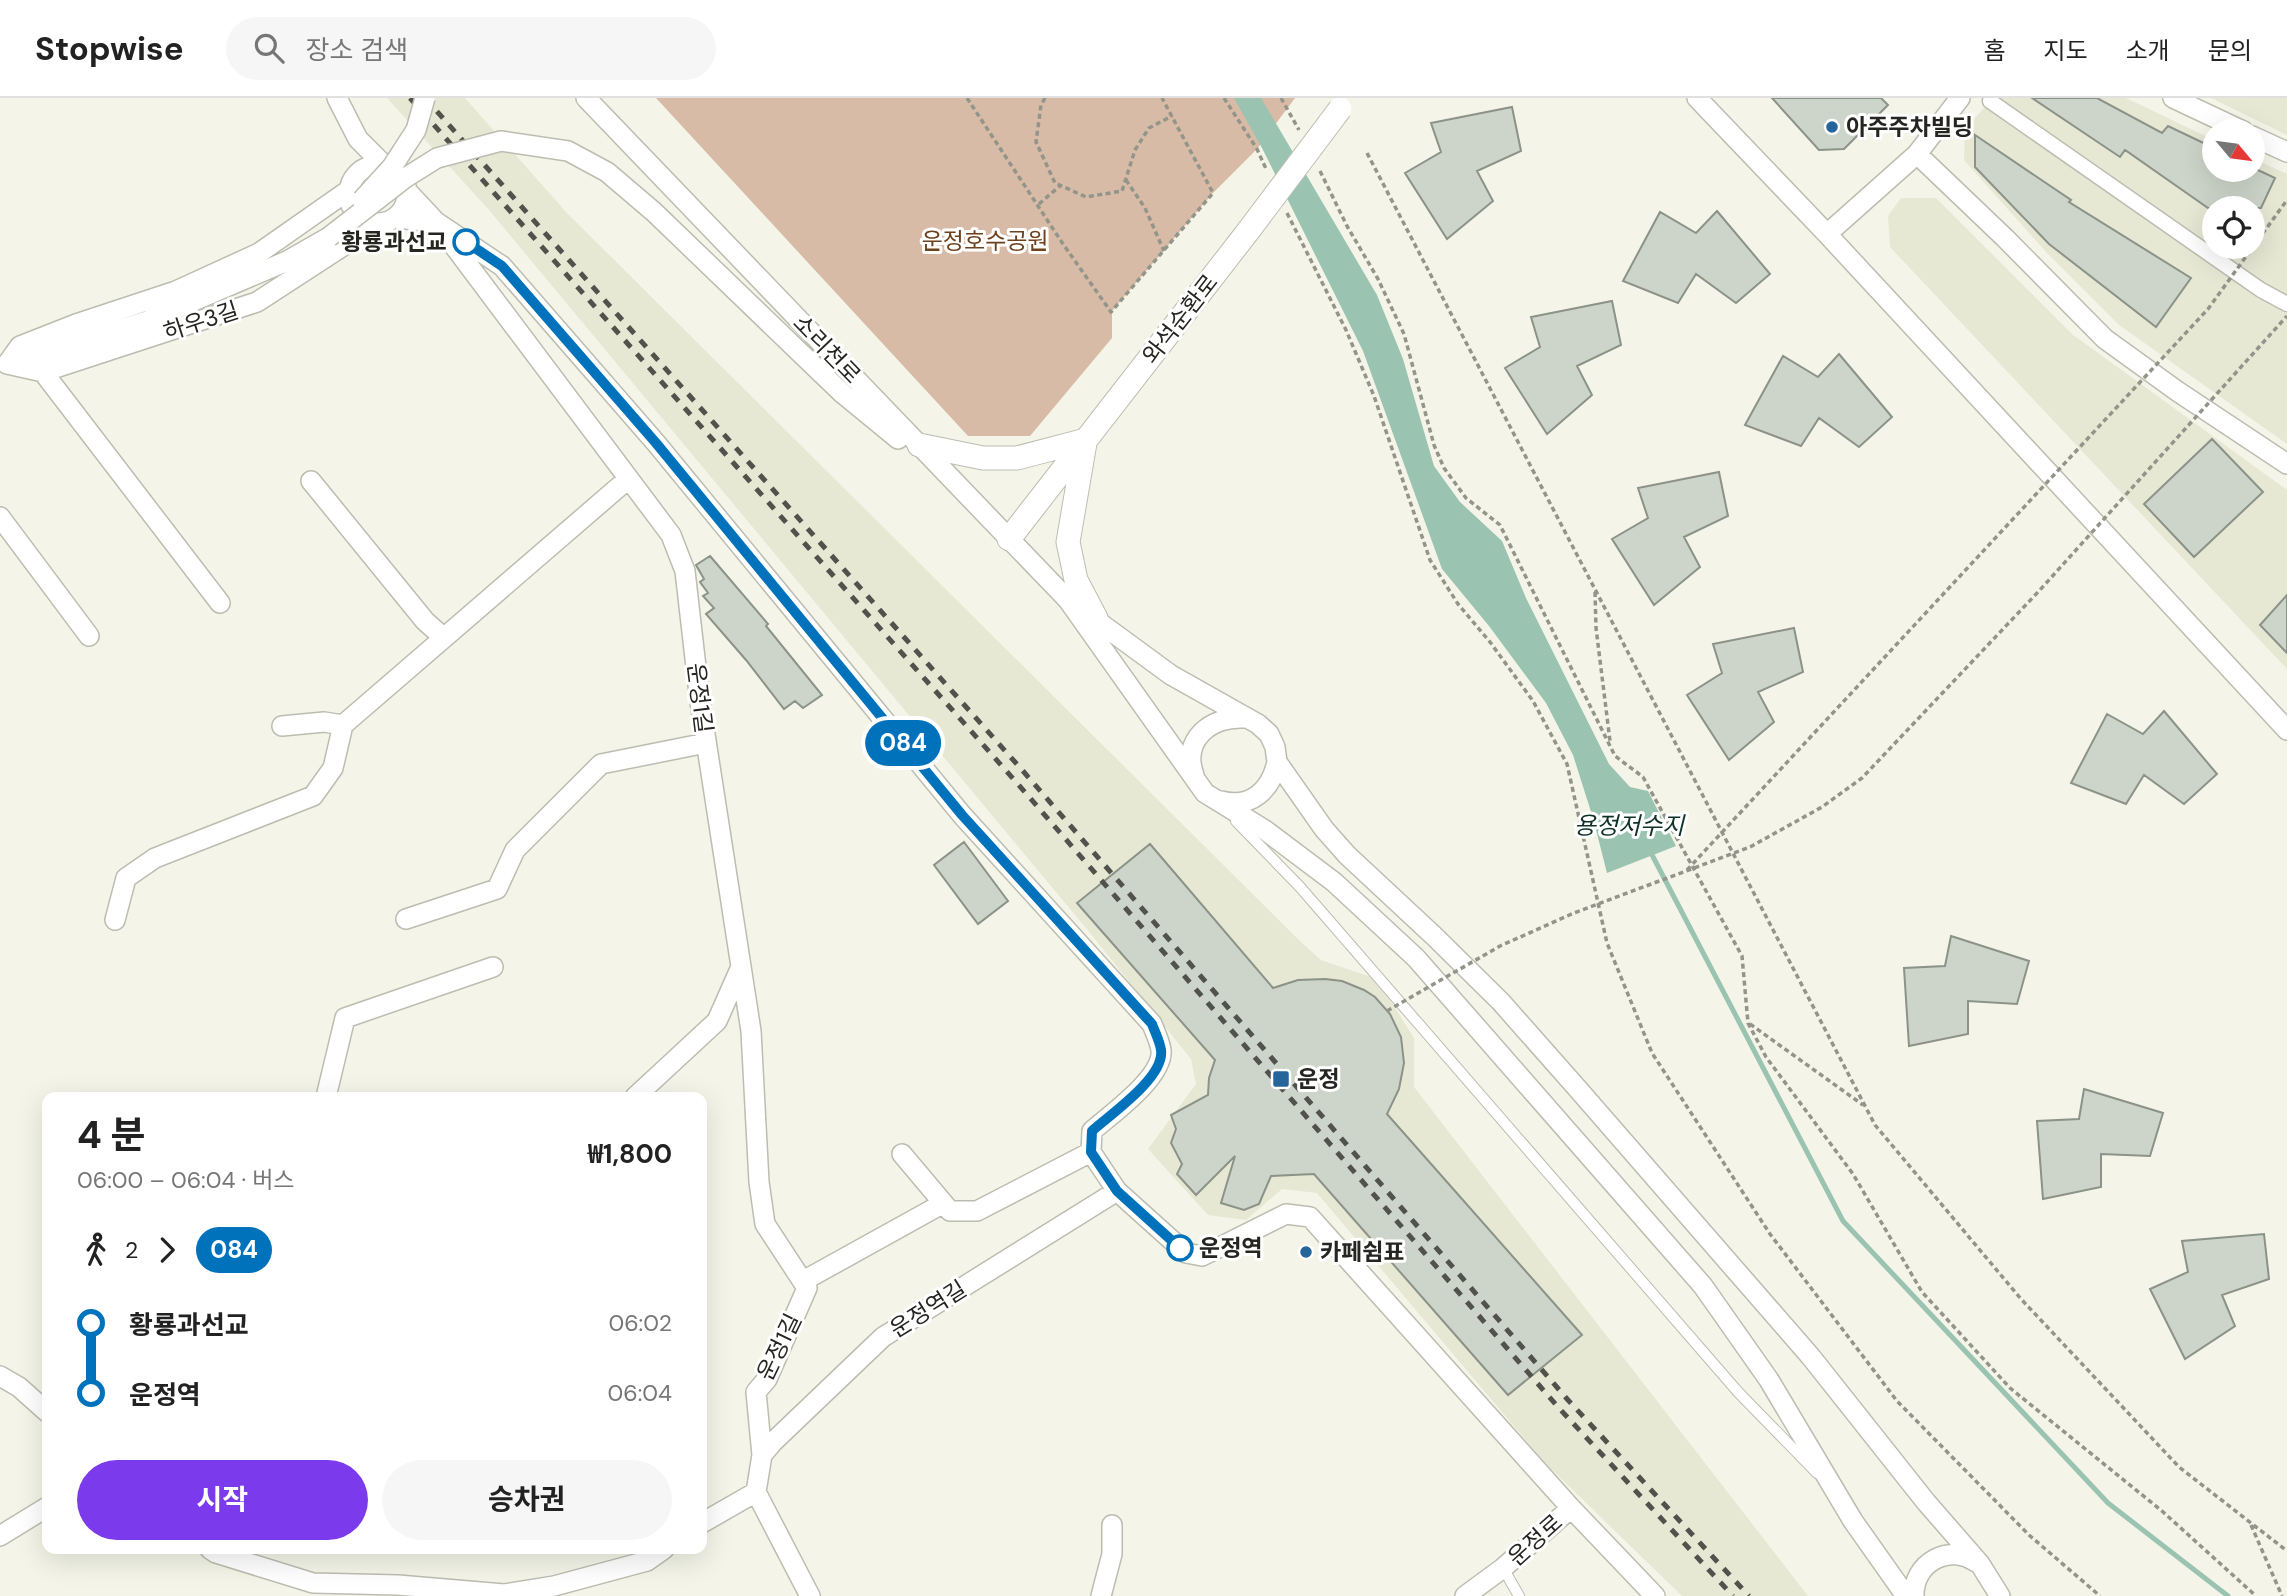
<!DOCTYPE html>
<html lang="ko">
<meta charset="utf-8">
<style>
:root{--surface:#fff;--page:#f6f6f6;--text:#222;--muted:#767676;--line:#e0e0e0;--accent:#7c3aed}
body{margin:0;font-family:"DM Sans","Noto Sans KR",sans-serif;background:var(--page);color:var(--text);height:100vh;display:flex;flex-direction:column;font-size:26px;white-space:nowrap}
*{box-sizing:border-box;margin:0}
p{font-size:23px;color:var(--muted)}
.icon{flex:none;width:38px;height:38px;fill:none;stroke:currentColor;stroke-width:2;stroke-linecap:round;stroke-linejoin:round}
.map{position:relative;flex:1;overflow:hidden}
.panel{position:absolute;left:42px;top:994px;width:665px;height:462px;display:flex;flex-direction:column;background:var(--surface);border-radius:14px;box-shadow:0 7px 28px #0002}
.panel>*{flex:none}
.badge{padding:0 14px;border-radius:23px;font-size:24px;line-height:46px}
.needle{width:46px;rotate:119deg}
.tools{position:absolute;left:2202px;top:21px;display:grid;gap:14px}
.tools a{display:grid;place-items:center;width:63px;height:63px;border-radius:50%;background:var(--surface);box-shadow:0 7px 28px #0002;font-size:35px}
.map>.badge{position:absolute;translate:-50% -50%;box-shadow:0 0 0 4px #fff}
.legs{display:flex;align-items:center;gap:10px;height:77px;padding:0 35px;font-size:23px}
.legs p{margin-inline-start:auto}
.headline{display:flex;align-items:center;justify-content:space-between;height:119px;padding:0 35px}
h1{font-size:38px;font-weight:700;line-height:52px}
.primary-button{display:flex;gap:14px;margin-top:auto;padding:14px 35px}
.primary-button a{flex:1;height:80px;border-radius:42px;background:var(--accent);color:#fff;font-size:28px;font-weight:700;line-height:80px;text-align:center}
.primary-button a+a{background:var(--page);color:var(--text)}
ul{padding:0 35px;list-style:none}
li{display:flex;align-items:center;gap:24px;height:70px;font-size:26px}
li i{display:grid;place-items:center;width:10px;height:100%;margin:0 9px;background:currentColor}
li i::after{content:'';width:18px;height:18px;margin:-9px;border:5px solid;border-radius:50%;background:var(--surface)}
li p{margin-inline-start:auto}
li:first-child i{background:linear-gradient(#0000 50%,currentColor 0)}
li:last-child i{background:linear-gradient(currentColor 50%,#0000 0)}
header{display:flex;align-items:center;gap:42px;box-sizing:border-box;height:98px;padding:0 35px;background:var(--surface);border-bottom:2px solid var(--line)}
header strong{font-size:33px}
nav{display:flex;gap:38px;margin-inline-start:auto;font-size:24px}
.search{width:490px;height:63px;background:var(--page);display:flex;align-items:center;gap:18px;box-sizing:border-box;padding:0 24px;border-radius:38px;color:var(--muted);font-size:26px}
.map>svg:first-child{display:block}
.built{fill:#e6e8d4;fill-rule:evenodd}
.green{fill:#d8bba6}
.water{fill:#9bc3b1}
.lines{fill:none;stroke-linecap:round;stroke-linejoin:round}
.stream{stroke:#9bc3b1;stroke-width:5}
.building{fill:#cdd5ca;stroke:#8b9288;stroke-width:2}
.service-casing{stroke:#bcbdb0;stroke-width:12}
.pedestrian-casing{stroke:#bcbdb0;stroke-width:17}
.minor-casing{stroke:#bcbdb0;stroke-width:22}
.tertiary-casing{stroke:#bcbdb0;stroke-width:25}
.path{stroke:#93948a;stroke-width:3.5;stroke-dasharray:5 3.5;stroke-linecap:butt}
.service{stroke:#fff;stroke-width:10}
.pedestrian{stroke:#fff;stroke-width:14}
.minor{stroke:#fff;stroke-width:19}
.tertiary{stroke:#fff;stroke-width:23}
.rail{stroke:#51524b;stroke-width:5;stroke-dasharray:9 9;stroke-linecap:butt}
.minor-bridge-casing{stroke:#bcbdb0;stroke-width:22;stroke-linecap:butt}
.tertiary-bridge-casing{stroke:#bcbdb0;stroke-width:25;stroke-linecap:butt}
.path-bridge{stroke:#93948a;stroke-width:3.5;stroke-dasharray:5 3.5;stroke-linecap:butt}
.minor-bridge{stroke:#fff;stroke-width:19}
.tertiary-bridge{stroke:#fff;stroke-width:23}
.line-1-casing{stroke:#fff;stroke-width:16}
.line-1{stroke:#0072bc;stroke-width:10}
.poi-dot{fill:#24659b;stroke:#fff;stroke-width:2.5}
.stop-1-dot{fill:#fff;stroke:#0072bc;stroke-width:3.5}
.labels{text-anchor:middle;stroke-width:6;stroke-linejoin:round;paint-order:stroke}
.poi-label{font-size:23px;font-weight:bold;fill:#252621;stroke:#fff;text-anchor:start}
.park-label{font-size:23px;fill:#6e411d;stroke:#fff}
.stop-label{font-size:23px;font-weight:bold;fill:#252621;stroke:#fff;text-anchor:end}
.street-label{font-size:23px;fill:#252621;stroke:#fff}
.water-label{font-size:24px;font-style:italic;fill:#0d3124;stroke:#fff}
</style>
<header>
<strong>Stopwise</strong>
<div class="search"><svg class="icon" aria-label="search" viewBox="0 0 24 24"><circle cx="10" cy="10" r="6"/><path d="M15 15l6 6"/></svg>장소 검색</div>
<nav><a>홈</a><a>지도</a><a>소개</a><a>문의</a></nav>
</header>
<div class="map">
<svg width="2287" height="1498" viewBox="0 0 2287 1498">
<rect width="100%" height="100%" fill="#f4f5e8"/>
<path class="built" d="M387,0h78l102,115 735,730 19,17 56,19 37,59v49l394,509h-126l-137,-133 -228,-270 -35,-4 -36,31 -38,-5 -60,-66 48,-65 -5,-25 -101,-126 -601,-723z
M1993,0h133l88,42v30h38v-12l35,16v270l-168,-119 -72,-72 -83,-93 1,-31zM2214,110h38v39h-38z
M2211,0h76v37z
M1901,100h35l136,136 215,156v179l-397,-422 -2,-31z"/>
<path class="green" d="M656,0h639l-38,51 -44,44 -101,118v27l-82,98h-62z"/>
<path class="water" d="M1234,0h27l116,197 26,64 31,107 26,36 42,39 24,57 83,166 21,23 18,4 28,55 -69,27 -14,-55 -20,-63 -27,-52 -57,-77 -47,-57 -79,-218 -101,-203z"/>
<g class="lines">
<path class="stream" d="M1650,753l193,370 265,282 120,93"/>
</g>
<path class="building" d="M1772,0h109l7,7 -44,44 -25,1z
M2032,0h65l65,35 6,-7 46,22v22h44l17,8 -14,30h-53l-83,-58 -5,7z
M1512,9l9,44 -44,20 16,30 -46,38 -42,-66 36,-21 -10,-29z
M1975,37l96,65 -2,2 122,76 -35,49 -107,-83 -74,-77z
M1717,113l53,63 -34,29 -40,-29 -18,29 -55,-22 37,-69 36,21z
M1612,203l9,44 -44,21 15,29 -45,39 -42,-66 35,-21 -9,-30z
M1839,256l53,63 -33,30 -40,-29 -18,28 -56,-21 38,-69 35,21z
M2212,341l51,53 -69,65 -50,-53z
M1719,374l9,44 -44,21 16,30 -46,38 -42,-66 36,-21 -10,-30z
M710,458l58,68 -2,2 56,69 -19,13 -8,-7 -11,8 -38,-49 -40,-46 8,-6 -11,-12 5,-3 -8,-11 4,-3 -8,-14z
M2287,497v58l-27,-28z
M1794,530l9,44 -45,20 16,30 -45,38 -42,-65 35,-22 -9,-29z
M2164,613l53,63 -33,30 -40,-29 -18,29 -55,-21 36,-69 36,20z
M964,744l44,59 -30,23 -44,-59z
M1150,746l123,144 25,-8 27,-1 17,2 22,9 11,7 15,17 11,23 3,26 -5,26 -12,25 195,221 -74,60 -194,-221 -43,2 -12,28 -15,6 -23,-7 14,-47 -39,39 -19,-21 5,-10 -11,-21 5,-14 -5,-14 37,-20 1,-17 6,-18 -138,-157z
M1951,838l78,25 -12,43 -49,-3v33l-59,12 -5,-78 41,-2z
M2084,991l79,24 -13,43 -49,-2v33l-58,12 -6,-78 42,-2z
M2264,1136l5,45 -47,16 13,31 -50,33 -35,-70 38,-17 -6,-31z"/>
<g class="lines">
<defs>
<path id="service" d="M1236,723l64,66 438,505 79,81
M1503,1470l16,28"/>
<path id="pedestrian" d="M1990,3l271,189 26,14"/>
<path id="minor" d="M337,0l21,41 26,26
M586,0l482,502 137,193 60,37 69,52 82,76 287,328 66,94 84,141 53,75
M1697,0l130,136 460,496
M2173,0l70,33
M2252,38l35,16
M1917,56l88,84 100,101 72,52 110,73
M349 96a29 29 0 1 1 58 0a29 29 0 1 1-58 0Z
M407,93l29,31 235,313 14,36 15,131 51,329 8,151 6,42 42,64 -40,91 -11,13 6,63 -6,37 54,104
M396,120l40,4 66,44 154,177 306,372 190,209c3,8 8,18 9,26 3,27 -50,64 -69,81l-1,21 26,39 69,62 16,3 84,-42 24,3 261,291 84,88
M1827,136l90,-80 43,-56
M7,266l36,8 214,-70 120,-78
M7,266l13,-18 56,-22 100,-33 83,-38 90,-63
M8,266l139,-43 140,-60 42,-24
M43,274l177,231
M842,295l56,46
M311,383l114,140 19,17
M0,419l89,119
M1085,514l86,63 87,49 11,10 6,13 2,15 47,67 23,26 87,81 67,66 76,86 234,269 115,145 54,62 20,32
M343,627l285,-246
M1194,677c-13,-35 17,-59 50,-57
M1221,703c30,8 50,-11 56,-39
M406,821l91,-30 18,-39 86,-86 105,-21
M115,822l11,-42 29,-20 158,-62 20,-28 10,-43 -19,-3 -42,4
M326,999l19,-79 148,-51
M635,999l82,-76 23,-52
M902,1056l48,57h27l114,-59
M803,1183l139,-77
M0,1278l19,11 28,25
M762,1357l11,-13 110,-105 234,-146
M702,1425l54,-31
M0,1438l47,-29
M210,1451l6,4 97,30 85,2 106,9 50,-8 93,-25 17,-12
M1101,1498l11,-42v-29
M1465,1498l38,-28 68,-60
M1914,1498c-1,-33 35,-53 62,-34"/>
<path id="tertiary" d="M1085,345l-17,99 8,38 20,38
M919,347l64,13h34l69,-18
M1009,441l240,-309"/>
</defs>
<use href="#service" class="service-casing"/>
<use href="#pedestrian" class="pedestrian-casing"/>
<use href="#minor" class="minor-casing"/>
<use href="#tertiary" class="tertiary-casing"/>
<path class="path" d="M967,0l96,146 48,68 102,-119 -51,-95
M1045,0l-4,7 -5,37 19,41 31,14 36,-6 13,-41 14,-22 23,-12
M1224,0l33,51 10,22
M1281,0l18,32
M1367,55l508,972 146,174 158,168 108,84
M1320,73l27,55 31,53 26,55 30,111 10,23 22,30 34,27 115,231 28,21 99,179 6,67 18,34 87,117 69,118 88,96 152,123 94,85
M1126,82l19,28 19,43
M1039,106l22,-19
M1287,115l59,117 28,66 56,164 28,44 32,38 43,59 34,63 40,179 45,110 118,181 127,167 132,134 71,61
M1595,494l1,36 14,113
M1750,926l113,81
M2251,1427l31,71"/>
<use href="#service" class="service"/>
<use href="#pedestrian" class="pedestrian"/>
<use href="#minor" class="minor"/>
<use href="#tertiary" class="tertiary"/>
<path class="rail" d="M410,0l607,685 541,624 175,189
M425,0l598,673 545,629 181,196"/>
<defs>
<path id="minor-bridge" d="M362,102l30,-33 24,-37 9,-32
M329,139l76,-59 32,-20 64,-17 67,10 39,21 47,40 188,181"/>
<path id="tertiary-bridge" d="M1249,132l91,-121"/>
</defs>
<use href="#minor-bridge" class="minor-bridge-casing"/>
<use href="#tertiary-bridge" class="tertiary-bridge-casing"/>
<path class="path-bridge" d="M1687,772l521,-561 79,-109
M1387,913l113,-65 74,-33 176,-66 72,-40 40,-29 177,-187 248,-275"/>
<use href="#minor-bridge" class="minor-bridge"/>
<use href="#tertiary-bridge" class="tertiary-bridge"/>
</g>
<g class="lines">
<defs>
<path id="line-1" d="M466,144l36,24 154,177 306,372 190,209c3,8 8,18 9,26 4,27 -50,64 -69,81l-1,21 26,39 63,57"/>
</defs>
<use href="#line-1" class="line-1-casing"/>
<use href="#line-1" class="line-1"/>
</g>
<g class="poi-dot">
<circle cx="1832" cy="29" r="7"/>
<rect x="1272" y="972" width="18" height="18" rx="3.5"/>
<circle cx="1306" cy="1154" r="7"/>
</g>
<g class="stop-1-dot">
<circle cx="466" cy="144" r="12"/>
<circle cx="1180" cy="1150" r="12"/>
</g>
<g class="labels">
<g class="poi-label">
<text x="1846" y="37">아주주차빌딩</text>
<text x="1297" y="989">운정</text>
<text x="1320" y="1162">카페쉼표</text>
</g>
<g class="park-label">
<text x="985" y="151">운정호수공원</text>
</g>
<g class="stop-label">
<text x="447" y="152">황룡과선교</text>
<text x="1199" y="1158" text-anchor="start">운정역</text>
</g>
<g class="street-label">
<text transform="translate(1180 221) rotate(-52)" y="8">와석순환로</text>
<text transform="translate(201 223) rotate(-18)" y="8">하우3길</text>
<text transform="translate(827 251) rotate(46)" y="8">소리천로</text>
<text transform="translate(700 600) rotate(83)" y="8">운정1길</text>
<text transform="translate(928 1211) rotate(-32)" y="8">운정역길</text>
<text transform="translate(779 1249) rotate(-64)" y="8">운정1길</text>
<text transform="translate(1535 1442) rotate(-42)" y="8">운정로</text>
</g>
<g class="water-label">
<text x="1629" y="736">용정저수지</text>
</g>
</g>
</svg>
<div class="tools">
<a><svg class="needle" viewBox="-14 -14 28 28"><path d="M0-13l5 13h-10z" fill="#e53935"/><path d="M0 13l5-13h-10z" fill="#767676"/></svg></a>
<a><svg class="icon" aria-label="locate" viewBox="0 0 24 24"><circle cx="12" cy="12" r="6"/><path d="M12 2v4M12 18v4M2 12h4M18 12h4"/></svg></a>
</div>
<b class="badge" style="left:903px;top:645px;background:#0072bc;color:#fff">084</b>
<section class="panel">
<div class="headline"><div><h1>4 분</h1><p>06:00 – 06:04 · 버스</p></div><b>₩1,800</b></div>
<div class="legs"><svg class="icon" aria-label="walk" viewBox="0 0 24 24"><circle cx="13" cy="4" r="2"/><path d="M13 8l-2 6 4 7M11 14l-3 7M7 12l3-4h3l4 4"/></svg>2<svg class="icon" aria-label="forward" viewBox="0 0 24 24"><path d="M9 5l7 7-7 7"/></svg><b class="badge" style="background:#0072bc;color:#fff">084</b></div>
<ul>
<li><i style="color:#0072bc"></i><b>황룡과선교</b><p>06:02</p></li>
<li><i style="color:#0072bc"></i><b>운정역</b><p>06:04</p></li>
</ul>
<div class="primary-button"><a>시작</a><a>승차권</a></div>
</section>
</div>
